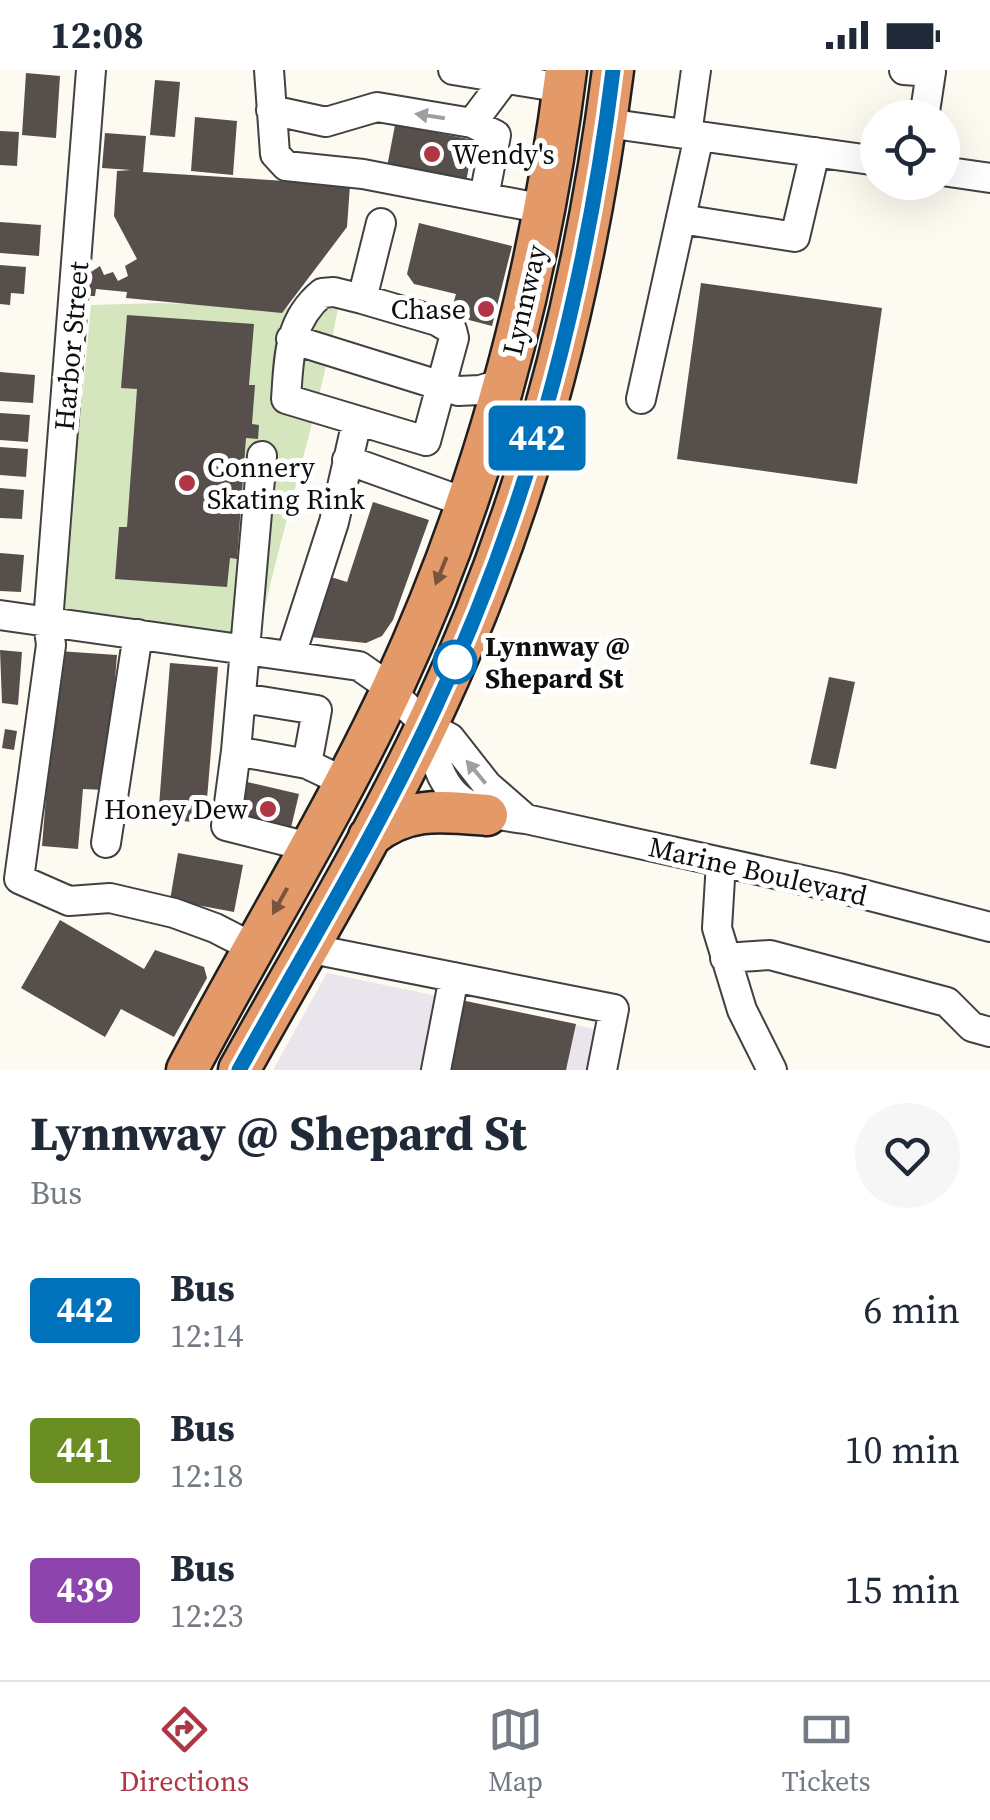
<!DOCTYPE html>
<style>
:root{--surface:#fff;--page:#f6f6f7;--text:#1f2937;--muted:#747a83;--line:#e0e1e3;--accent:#af3644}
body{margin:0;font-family:"Source Serif 4",serif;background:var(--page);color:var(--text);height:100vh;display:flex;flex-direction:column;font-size:38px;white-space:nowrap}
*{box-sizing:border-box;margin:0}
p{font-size:32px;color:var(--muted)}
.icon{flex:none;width:55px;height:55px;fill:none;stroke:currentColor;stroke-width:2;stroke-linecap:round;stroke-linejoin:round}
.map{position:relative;height:1000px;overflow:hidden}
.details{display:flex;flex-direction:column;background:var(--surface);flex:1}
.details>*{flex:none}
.badge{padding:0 20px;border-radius:8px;font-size:35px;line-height:65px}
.controls{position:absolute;left:860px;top:30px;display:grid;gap:20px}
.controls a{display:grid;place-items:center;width:100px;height:100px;border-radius:50%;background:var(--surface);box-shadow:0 10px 40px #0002;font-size:50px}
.map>.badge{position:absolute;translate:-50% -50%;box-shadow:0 0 0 5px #fff}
.round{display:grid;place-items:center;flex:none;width:105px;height:105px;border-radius:52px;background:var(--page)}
.overview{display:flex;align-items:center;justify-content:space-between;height:170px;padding:0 30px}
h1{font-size:48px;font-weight:700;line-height:75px}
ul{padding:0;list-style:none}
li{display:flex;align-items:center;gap:30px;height:140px;padding:0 30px}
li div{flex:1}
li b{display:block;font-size:38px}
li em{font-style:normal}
li .badge{min-width:110px;font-weight:700;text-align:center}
.status{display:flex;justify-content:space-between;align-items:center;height:70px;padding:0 50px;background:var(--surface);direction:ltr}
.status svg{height:28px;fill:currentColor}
.tabs{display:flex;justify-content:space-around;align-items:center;height:140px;border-top:2px solid var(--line);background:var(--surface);font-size:28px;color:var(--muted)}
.tabs a{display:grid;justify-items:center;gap:5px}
.tabs .active{color:var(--accent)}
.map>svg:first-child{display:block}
.industrial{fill:#eae4ec}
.green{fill:#d5e5be}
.building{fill:#564f4c}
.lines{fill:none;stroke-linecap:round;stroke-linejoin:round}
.minor-casing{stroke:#414141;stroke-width:32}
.highway-casing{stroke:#1f1f1f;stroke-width:45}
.minor{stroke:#fff;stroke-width:28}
.highway{stroke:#e49969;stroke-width:40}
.oneway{fill:#9f9f9f}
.oneway2{fill:#79543c}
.line-casing{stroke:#fff;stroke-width:22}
.line{stroke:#0072bc;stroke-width:15}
.poi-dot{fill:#af3644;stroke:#fff;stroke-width:4}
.stop-dot{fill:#fff;stroke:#0072bc;stroke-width:5}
.labels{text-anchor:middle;stroke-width:10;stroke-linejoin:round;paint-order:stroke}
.poi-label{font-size:28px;fill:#0e0e0e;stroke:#fff;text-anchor:start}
.street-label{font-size:28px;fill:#0e0e0e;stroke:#fff}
.stop-label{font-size:28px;font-weight:bold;fill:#0e0e0e;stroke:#fff;text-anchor:start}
</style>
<div class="status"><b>12:08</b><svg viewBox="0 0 49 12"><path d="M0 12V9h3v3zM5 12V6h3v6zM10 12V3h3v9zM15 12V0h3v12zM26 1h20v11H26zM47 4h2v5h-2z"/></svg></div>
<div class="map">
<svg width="990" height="1000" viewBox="0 0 990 1000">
<rect width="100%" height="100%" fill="#fdfaf1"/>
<path class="industrial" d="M327,903l277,58 -8,39h-323z"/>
<path class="green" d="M158,233l180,6c-21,110 -56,218 -80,328l-209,-28 34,-217 8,-87z"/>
<path class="building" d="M26,3l34,3 -4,62 -34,-3z
M155,10l25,2 -5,55 -25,-2z
M195,47l42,4 -4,54 -42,-4z
M395,55l79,15 -8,42 -79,-15z
M0,61l19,1 -2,34 -17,-1z
M105,63l41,3 -3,36 207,13 -3,42 -65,86 -156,-15 1,-6 -31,-3 -1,7h-6l2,-24 9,-6 4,9 9,-3 5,9 10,-5 -3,-10 12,-7 -23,-43 3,-45 14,-1 -29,-2z
M0,152l41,3 -2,31 -39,-3z
M419,153l93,23 -20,80 -42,-11 6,-21 -42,-10 -7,-10z
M0,195l26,2 -2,27 -13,-1 -1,12 -10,-1z
M701,213l181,25 -25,176 -180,-25z
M127,245l127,9 -5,61h6l-3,39 7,1 -1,14 -12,-1 -9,121 -7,-1 -3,29 -112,-8 4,-52h8l10,-138 -16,-1z
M0,302l35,3 -2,28 -33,-2z
M0,343l30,2 -2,27 -28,-2z
M0,377l28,2 -2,28 -26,-2z
M0,418l24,2 -2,29 -22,-1z
M373,432l56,18 -36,100 -11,16 -16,7 -56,-6 21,-60 16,5z
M0,483l24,2 -3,37 -21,-1z
M0,580l22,2 -4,53 -16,-2z
M58,581l59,4 -11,135 -23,-1 -5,60 -36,-3z
M170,593l48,4 -13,156 -47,-4z
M829,607l26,5 -19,87 -26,-5z
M5,659l12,2 -3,19 -12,-2z
M247,712l52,12 -10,42 -52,-12z
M178,783l65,12 -9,47 -64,-12z
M60,850l84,49 11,-19 49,17 3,11 -33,59 -53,-28 -16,28 -84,-49z
M461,930l115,24 -10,46h-119z"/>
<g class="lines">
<defs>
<path id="minor" d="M91,0l-43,552 3,23 -32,234 50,22 41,-3 64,15 41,15 39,20
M269,0l6,84 11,12 77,8 181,35
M453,0l110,18
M904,0l27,2 -7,46
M271,40l55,12 51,-15 95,16 24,12 -12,62
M472,53l33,-44
M606,53l272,38
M687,64l9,-64
M942,101l48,7
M681,149l114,18 20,-85
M362,229l75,22 15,9 2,8 -28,103 -140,-42c3,-41 2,-78 36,-106l12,-1 28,7 19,-76
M291,269l167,52 22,-1 24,-7
M641,329l58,-263
M262,386l-26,295 71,13 38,18
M347,390l120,43
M0,545l359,51 20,14 48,46 23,12 37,47 39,34
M291,585l43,-133 23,-101
M242,628l75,12 -10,54
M427,656c14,68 29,85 99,93l313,69 151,39
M236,681l-10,75 83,21
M106,773l32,-209
M721,792l-4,66 25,82 30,60
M307,878l307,61 -12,61
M725,888l45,-3 177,47 25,25 18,5
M436,1000l18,-93"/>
<path id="highway" d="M369,767c37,-31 73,-26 118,-22
M187,1000c67,-127 144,-251 205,-381 91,-196 147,-406 174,-619
M239,1000c66,-119 138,-237 195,-360 95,-202 151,-420 179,-640"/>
</defs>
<use href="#minor" class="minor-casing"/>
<use href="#highway" class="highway-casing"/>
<use href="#minor" class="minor"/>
<use href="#highway" class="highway"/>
</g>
<defs><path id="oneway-solid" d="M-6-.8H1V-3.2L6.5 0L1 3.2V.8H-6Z" transform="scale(2.5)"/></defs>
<g class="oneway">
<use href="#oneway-solid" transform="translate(430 46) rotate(-171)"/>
<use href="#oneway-solid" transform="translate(476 702) rotate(-130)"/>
</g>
<g class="oneway2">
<use href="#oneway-solid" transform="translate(441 501) rotate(112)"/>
<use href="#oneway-solid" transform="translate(280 831) rotate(119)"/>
</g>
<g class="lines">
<defs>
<path id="line" d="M239,1000c66,-119 138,-237 195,-360 95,-202 152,-420 179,-640"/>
</defs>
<use href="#line" class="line-casing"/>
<use href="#line" class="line"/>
</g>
<g class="poi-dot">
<circle cx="432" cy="84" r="10"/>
<circle cx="486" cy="239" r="10"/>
<circle cx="187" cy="413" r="10"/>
<circle cx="268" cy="739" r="10"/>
</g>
<circle class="stop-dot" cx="455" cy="592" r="20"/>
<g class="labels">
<g class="poi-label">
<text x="452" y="94">Wendy's</text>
<text x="466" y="249" text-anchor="end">Chase</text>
<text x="207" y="407">Connery<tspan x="207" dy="32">Skating Rink</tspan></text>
<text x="248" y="749" text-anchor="end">Honey Dew</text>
</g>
<g class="street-label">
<text transform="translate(524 230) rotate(-77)" y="10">Lynnway</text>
<text transform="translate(71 276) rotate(-85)" y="10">Harbor Street</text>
<text transform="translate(758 801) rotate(13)" y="10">Marine Boulevard</text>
</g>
<g class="stop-label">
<text x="485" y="586">Lynnway @<tspan x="485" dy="32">Shepard St</tspan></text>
</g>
</g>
</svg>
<div class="controls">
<a><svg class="icon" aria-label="locate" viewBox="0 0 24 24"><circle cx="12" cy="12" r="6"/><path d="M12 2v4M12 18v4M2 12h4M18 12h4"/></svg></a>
</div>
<b class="badge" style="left:537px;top:368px;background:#0072bc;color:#fff">442</b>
</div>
<section class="details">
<div class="overview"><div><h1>Lynnway @ Shepard St</h1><p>Bus</p></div><a class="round"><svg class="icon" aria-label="heart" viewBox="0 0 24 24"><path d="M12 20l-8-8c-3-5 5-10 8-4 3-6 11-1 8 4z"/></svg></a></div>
<ul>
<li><span class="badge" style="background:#0072bc;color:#fff">442</span><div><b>Bus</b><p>12:14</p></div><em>6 min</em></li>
<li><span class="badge" style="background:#6b8e23;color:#fff">441</span><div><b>Bus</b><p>12:18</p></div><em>10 min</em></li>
<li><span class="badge" style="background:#8e44ad;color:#fff">439</span><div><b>Bus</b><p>12:23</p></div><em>15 min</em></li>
</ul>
</section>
<nav class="tabs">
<a class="active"><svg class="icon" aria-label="directions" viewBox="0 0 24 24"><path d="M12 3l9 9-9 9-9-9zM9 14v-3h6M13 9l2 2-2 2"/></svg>Directions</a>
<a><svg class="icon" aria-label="map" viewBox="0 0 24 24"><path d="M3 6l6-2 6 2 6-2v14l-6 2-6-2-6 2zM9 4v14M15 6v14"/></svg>Map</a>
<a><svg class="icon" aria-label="tickets" viewBox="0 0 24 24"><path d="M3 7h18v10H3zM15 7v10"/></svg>Tickets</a>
</nav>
